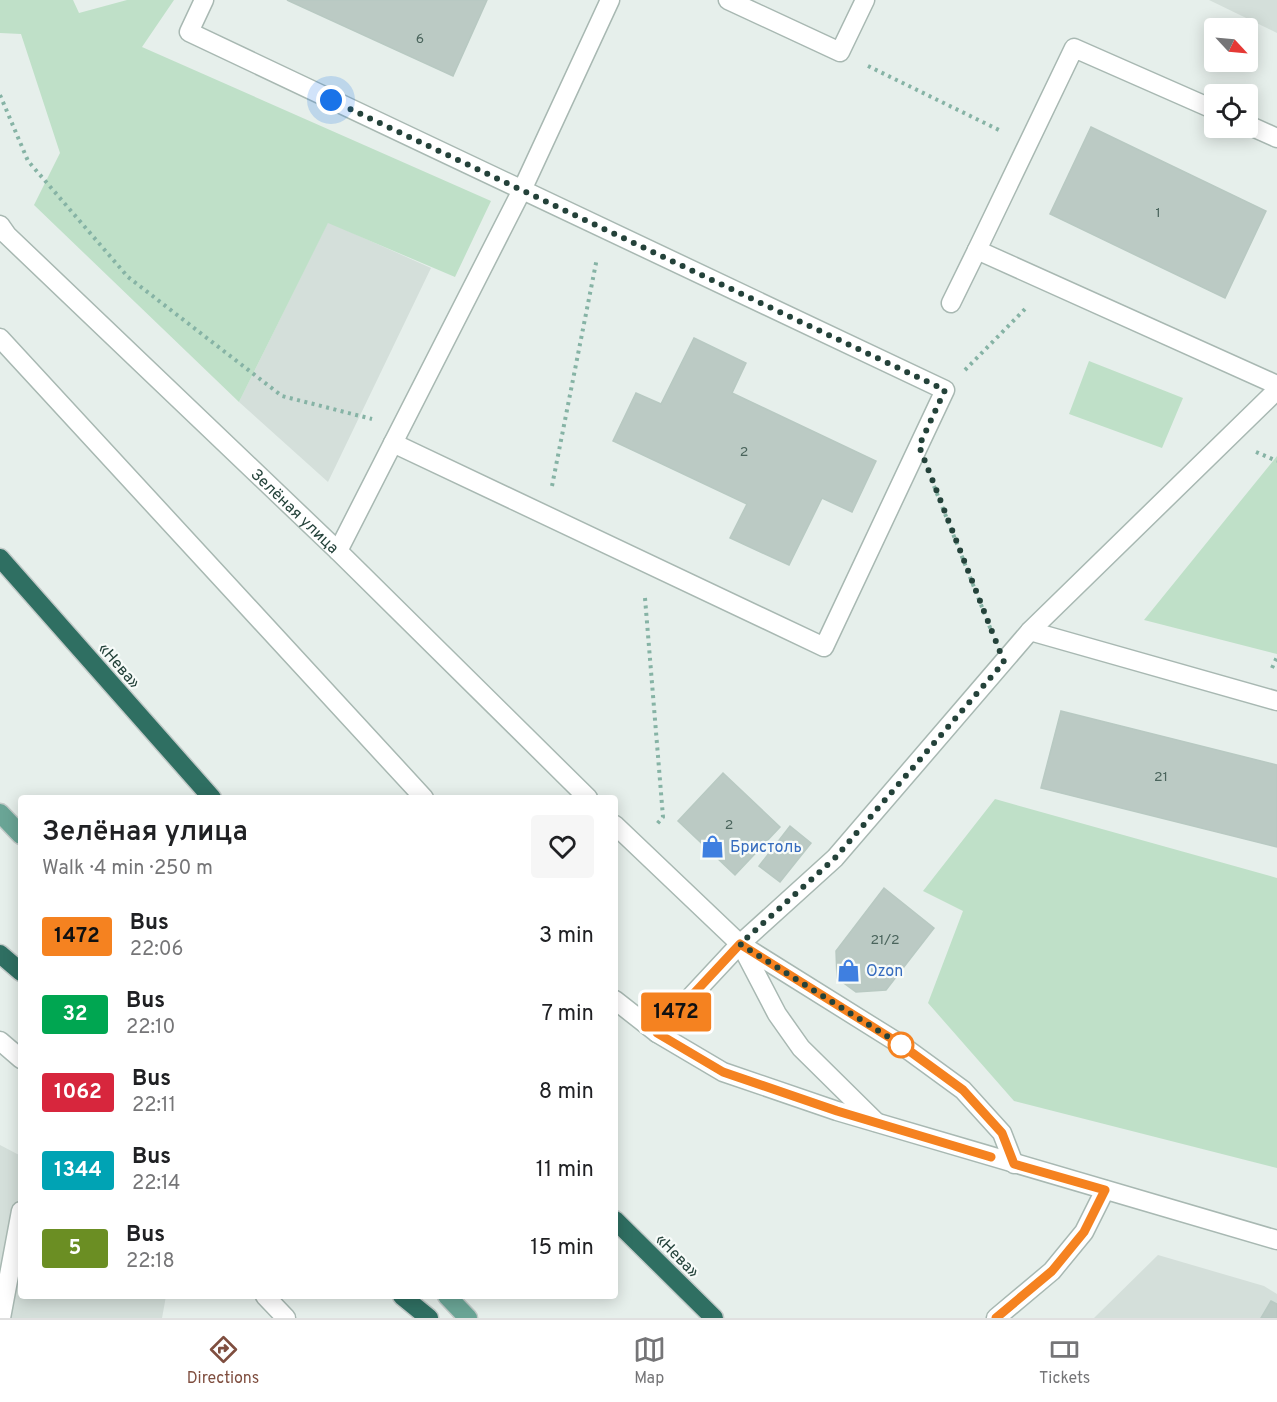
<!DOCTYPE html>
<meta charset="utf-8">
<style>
:root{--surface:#fff;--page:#f6f6f6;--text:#202124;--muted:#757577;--line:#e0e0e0;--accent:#7f4e3f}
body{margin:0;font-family:Overpass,sans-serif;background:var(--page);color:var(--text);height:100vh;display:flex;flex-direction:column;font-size:22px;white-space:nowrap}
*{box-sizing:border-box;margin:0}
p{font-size:20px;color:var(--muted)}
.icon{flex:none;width:33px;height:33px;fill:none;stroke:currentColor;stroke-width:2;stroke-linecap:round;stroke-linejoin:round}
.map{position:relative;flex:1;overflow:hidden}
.drawer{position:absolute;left:18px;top:795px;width:600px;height:504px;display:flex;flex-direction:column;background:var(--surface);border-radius:6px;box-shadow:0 3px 15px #0003}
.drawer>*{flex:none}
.badge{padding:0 12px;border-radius:4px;font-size:21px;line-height:39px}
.needle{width:39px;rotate:116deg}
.controls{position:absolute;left:1204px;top:18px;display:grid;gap:12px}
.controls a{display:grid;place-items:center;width:54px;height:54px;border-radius:6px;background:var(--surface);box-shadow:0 3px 15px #0003;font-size:30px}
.you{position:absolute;width:30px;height:30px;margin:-15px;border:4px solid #fff;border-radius:50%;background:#1a73e8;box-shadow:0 0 0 9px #1a73e833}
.map>.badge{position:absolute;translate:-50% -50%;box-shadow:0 0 0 3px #fff}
.round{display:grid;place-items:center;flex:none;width:63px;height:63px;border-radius:6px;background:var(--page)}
.overview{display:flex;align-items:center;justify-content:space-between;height:102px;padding:0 24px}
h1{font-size:28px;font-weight:600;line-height:45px}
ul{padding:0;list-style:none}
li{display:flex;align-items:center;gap:18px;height:78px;padding:0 24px}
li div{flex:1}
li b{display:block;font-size:22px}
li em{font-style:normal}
li .badge{min-width:66px;font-weight:700;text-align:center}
.tab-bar{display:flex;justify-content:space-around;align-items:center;height:84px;border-top:2px solid var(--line);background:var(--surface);font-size:16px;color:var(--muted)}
.tab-bar a{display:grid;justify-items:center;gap:3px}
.tab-bar .on{color:var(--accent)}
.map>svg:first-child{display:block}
.built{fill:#d4dfda}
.green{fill:#bfe0c8}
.building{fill:#bbcac4;stroke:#b8c9c2;stroke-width:1.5}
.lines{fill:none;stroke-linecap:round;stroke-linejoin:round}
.minor-casing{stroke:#a8b8b2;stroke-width:21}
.major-casing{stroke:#c2cac8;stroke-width:21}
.highway-casing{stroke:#c2cac8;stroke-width:21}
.path{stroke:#86b3a5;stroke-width:4;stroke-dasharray:3 4.5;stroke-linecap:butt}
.minor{stroke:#fff;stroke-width:18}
.major{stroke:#6aa596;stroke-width:18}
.highway{stroke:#2f6f62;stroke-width:18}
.line-casing{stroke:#fff;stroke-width:14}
.line{stroke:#f58220;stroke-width:9}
.walk{stroke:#24423a;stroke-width:6;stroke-dasharray:0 10.8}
.stop-dot{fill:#fff;stroke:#f58220;stroke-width:3}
.labels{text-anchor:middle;stroke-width:4.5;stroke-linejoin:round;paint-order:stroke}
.number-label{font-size:14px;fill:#4a645c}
.street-label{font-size:16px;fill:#24423a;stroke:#f7fbf9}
.shop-label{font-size:16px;fill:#366cbe;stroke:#f7fbf9;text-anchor:start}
</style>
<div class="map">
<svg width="1277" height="1318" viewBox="0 0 1277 1318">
<rect width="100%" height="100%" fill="#e6efeb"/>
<path class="built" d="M1209,0h68v33z
M328,222l103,46 -103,214 -89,-80z
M0,1145l21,11v140h145l-4,22h-162z
M1158,1255l106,31 13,8v24h-183z"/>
<path class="green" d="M0,0h73l6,13 48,-13h47l-32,47 349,154 -36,76 -127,-54 -89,179 -205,-197 26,-52 -39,-119 -21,-1z
M1089,361l94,37 -21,50 -93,-34z
M1277,456v198l-133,-34z
M995,799l282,79v290l-263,-67 -86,-98 35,-92 -40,-20z"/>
<path class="building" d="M287,0h200l-34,76z
M1091,127l175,84 -41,87 -175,-84z
M694,338l52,25 -14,30 144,68 -24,51 -30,-14 -33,67 -59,-27 17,-34 -134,-63 23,-48 25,11z
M1061,711l216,54v82l-236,-59z
M723,773l57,54 -45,48 -57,-54z
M790,826l21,17 -31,39 -21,-16z
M884,888l50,40 -48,62 -30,2 -19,-14 -1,-27z
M1271,1301l6,3v14h-16z"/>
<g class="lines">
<defs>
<g id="minor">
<path d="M204,0l-15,32 756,358 -121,257 -431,-204"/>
<path d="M728,0l112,52 25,-52"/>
<path d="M1215,110l-141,-62 -97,202 300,135"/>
<path d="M1248,125l29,13"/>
<path id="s1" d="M0,225l7,10 331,316 250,247"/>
<path d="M951,303l26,-53"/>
<path d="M0,338l424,460"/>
<path d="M338,551l184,-361 88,-190"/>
<path d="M1030,631l247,70"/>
<path d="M615,825l125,119 160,100 63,46 39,43 12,31"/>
<path d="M741,945l36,69 24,34 75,74"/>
<path d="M615,1000l42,33 66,39 114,39 440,129"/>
<path d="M657,1033l83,-89 95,-86 195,-227 247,-241"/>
<path d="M0,1041l21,18"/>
<path d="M265,1296l21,22"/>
<path d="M1,1318l20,-107"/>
<path d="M996,1318l56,-47 32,-39 21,-42"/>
</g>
<path id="major" d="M0,813l21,22
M447,1296l21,22"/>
<path id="highway" d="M0,558l212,240
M0,954l21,18
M615,1220l99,98
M402,1296l27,22"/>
</defs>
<use href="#minor" class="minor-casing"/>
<use href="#major" class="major-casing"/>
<use href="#highway" class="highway-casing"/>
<path class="path" d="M868,66l133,65
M0,95l28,66 100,116 154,119 90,23
M965,370l62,-63
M1256,452l21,9
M552,486l45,-228
M934,486l57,144
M645,598l18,219 -6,7
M1272,668l5,-11"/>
<use href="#minor" class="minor"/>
<use href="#major" class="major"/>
<use href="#highway" class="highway"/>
</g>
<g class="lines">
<defs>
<path id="line" d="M991,1157l-154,-46 -114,-39 -66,-39 83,-89 160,100 63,46 39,43 12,31 91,26 -21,42 -32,39 -56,47"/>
</defs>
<use href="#line" class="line-casing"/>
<use href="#line" class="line"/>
<path class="walk" d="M331,100l614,290 -26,56 85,216 -169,196 -95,86 161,101"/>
</g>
<defs>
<symbol id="shop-bare" viewBox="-9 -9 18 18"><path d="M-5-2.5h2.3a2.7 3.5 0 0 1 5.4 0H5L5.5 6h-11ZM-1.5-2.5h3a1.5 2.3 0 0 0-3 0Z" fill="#3f7fe0" stroke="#f7fbf9" stroke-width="2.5" paint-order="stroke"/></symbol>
</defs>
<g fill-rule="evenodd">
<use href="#shop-bare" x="696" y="830" width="33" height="33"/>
<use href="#shop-bare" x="832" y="954" width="33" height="33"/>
</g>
<circle class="stop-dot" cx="901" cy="1045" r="12"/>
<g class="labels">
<g class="number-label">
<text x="420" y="43">6</text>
<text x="1158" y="217">1</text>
<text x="744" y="456">2</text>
<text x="1161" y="781">21</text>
<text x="729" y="829">2</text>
<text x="885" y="944">21/2</text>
</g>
<g class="street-label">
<text dy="6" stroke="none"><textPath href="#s1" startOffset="411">Зелёная улица</textPath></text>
<text transform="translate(120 665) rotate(49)" y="6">«Нева»</text>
<text transform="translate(678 1255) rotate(45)" y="6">«Нева»</text>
</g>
<g class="shop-label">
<text x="730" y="852">Бристоль</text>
<text x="866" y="976">Ozon</text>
</g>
</g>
</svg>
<div class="controls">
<a><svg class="needle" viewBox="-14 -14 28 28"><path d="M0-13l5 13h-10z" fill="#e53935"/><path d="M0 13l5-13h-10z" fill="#757577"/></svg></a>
<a><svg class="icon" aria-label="locate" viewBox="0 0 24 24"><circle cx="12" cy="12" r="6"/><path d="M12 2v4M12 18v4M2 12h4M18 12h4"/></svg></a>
</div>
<div class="you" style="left:331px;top:100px"></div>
<b class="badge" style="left:676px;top:1012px;background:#f58220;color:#111">1472</b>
<section class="drawer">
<div class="overview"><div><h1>Зелёная улица</h1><p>Walk · 4 min · 250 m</p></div><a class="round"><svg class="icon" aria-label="heart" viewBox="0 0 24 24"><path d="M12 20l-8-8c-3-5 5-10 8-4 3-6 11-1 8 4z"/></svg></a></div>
<ul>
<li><span class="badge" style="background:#f58220;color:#111">1472</span><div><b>Bus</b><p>22:06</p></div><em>3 min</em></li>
<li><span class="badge" style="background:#00a651;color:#fff">32</span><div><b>Bus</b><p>22:10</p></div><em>7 min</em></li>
<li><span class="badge" style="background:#d7263d;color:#fff">1062</span><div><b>Bus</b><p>22:11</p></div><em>8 min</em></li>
<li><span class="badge" style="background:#00a3b4;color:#fff">1344</span><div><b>Bus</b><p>22:14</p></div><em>11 min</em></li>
<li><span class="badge" style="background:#6b8e23;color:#fff">5</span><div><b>Bus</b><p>22:18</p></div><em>15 min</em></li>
</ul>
</section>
</div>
<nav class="tab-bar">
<a class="on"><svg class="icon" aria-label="directions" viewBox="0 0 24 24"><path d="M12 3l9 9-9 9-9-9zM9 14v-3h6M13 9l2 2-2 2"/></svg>Directions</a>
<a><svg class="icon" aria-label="map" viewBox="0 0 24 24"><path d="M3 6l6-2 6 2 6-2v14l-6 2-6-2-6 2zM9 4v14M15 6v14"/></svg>Map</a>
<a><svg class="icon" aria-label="tickets" viewBox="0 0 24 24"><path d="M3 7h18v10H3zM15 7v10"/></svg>Tickets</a>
</nav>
